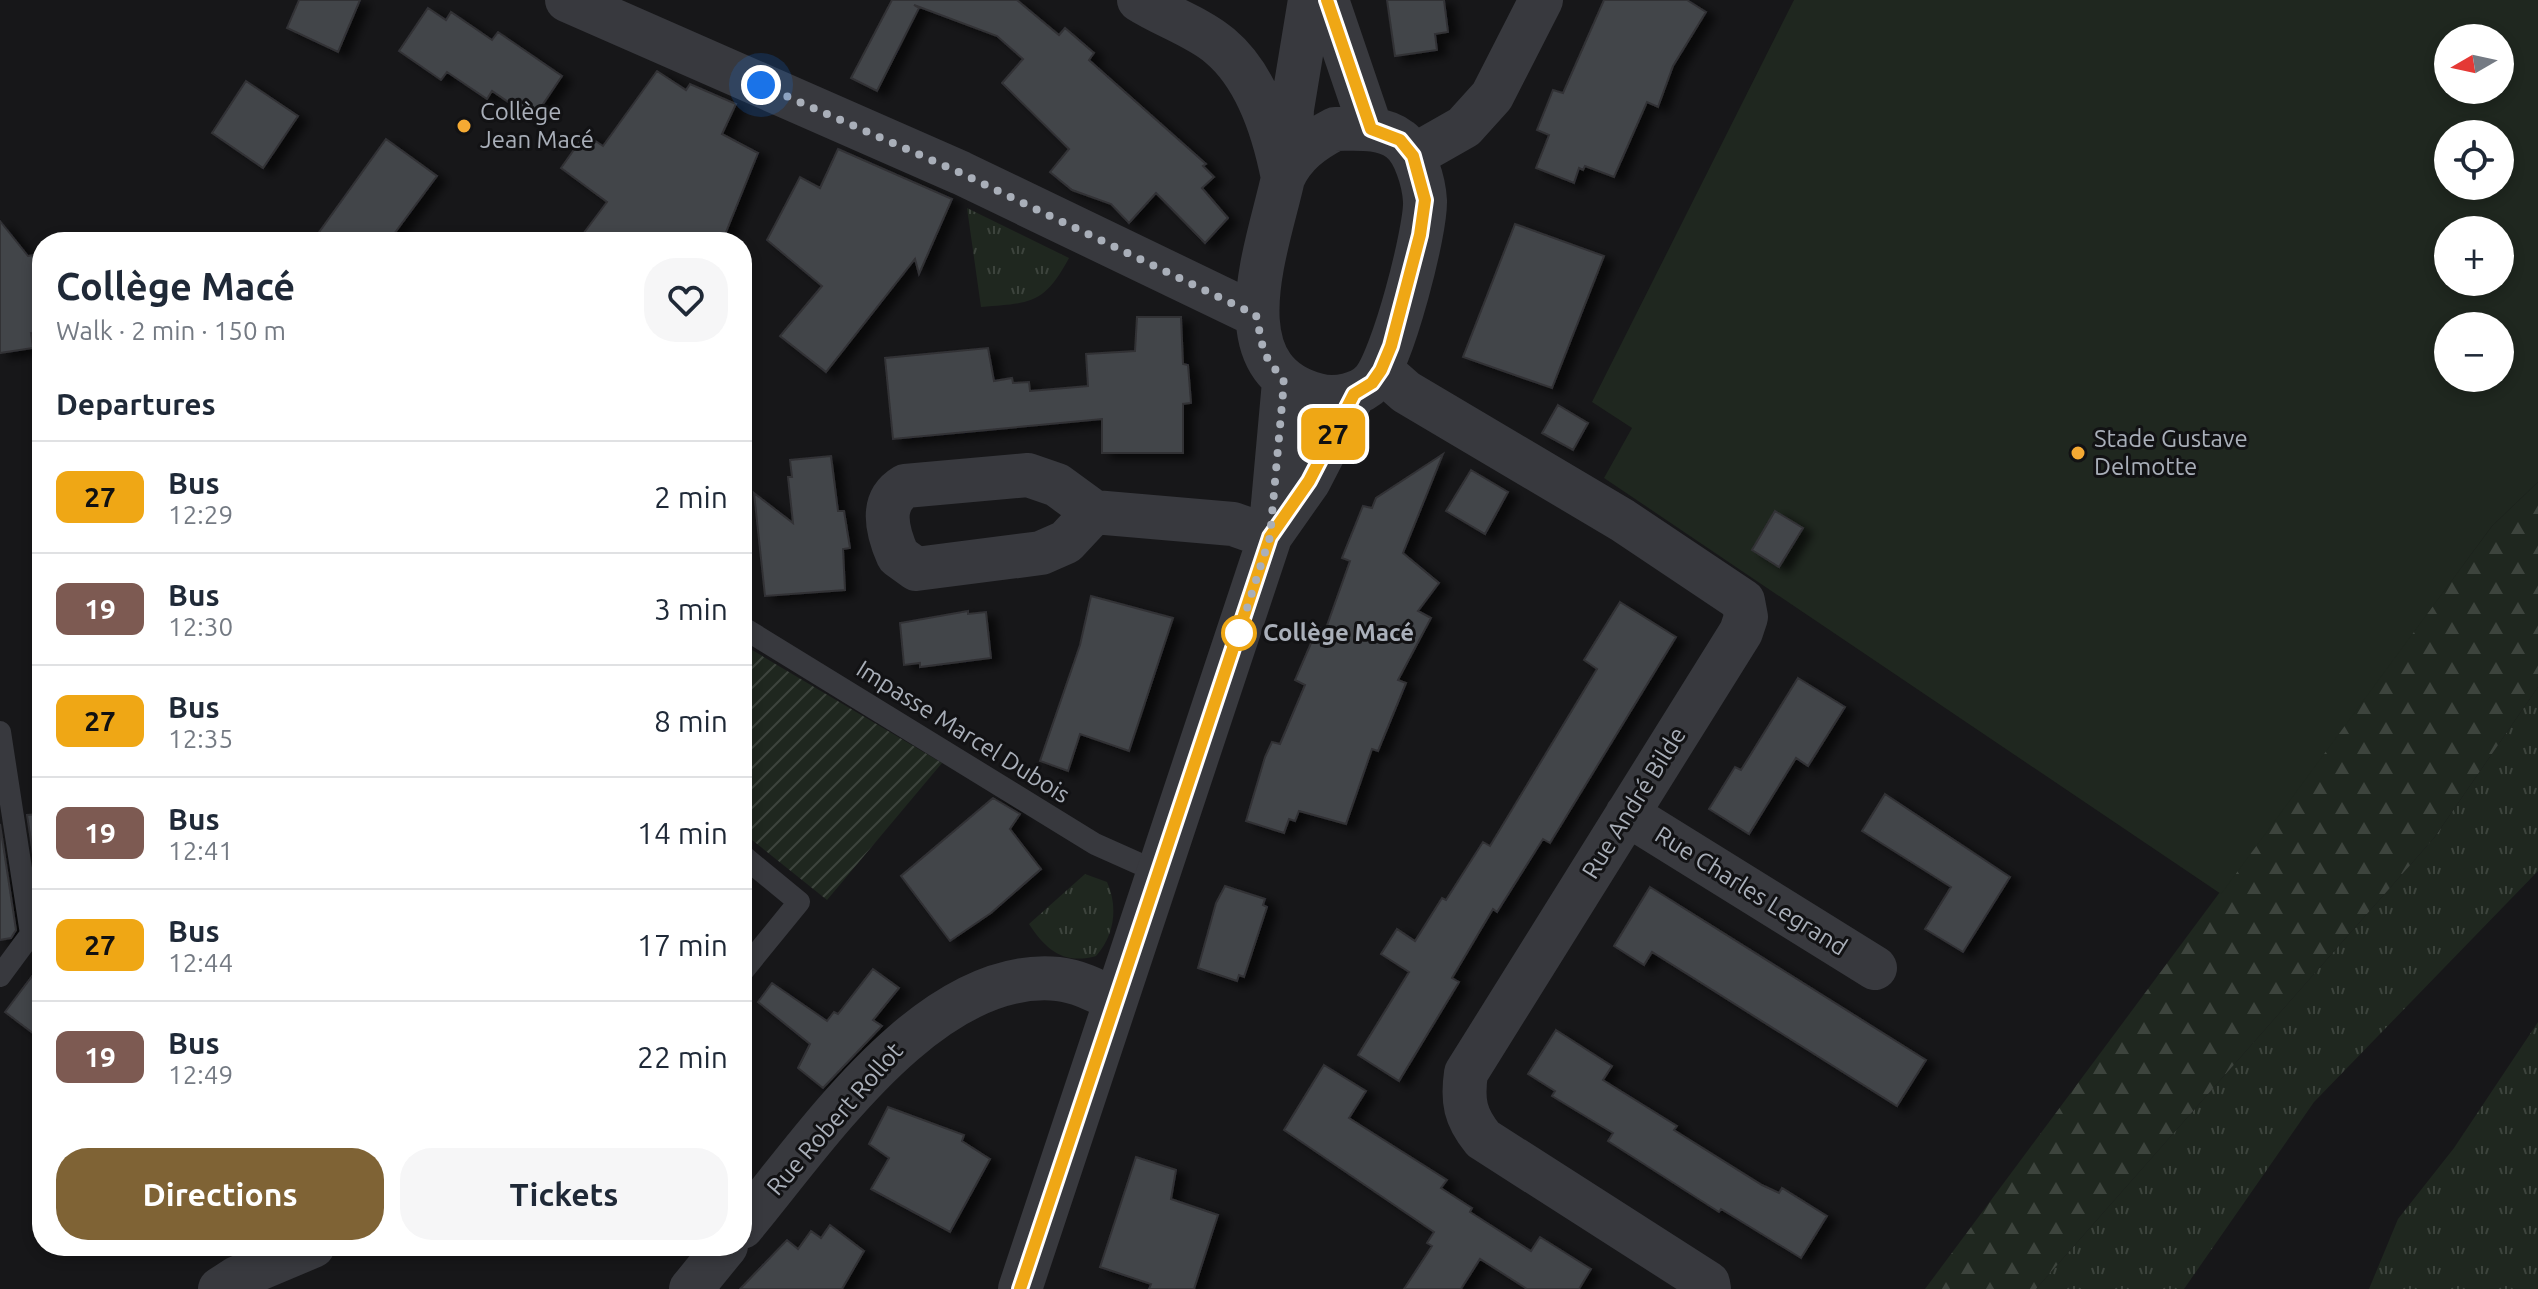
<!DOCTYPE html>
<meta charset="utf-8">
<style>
:root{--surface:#fff;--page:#f6f6f7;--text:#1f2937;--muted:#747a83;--line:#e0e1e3;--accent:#7f6335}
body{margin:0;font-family:Ubuntu,sans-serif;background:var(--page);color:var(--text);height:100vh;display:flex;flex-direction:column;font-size:30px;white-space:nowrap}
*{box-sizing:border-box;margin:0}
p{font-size:26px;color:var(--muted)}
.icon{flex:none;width:44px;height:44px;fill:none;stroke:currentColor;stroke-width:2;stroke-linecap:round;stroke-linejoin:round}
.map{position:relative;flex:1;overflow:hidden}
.details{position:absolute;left:32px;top:232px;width:720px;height:1024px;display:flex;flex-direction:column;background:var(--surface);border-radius:32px;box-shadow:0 4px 12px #0003}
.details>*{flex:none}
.badge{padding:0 16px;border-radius:12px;font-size:28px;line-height:52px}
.needle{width:52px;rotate:261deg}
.buttons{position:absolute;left:2434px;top:24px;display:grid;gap:16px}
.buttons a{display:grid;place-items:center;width:80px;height:80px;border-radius:50%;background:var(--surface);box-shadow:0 4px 12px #0003;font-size:40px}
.you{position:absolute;width:40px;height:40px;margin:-20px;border:6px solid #fff;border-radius:50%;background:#1a73e8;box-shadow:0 0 0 12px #1a73e833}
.map>.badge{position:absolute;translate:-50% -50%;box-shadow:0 0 0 4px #fff}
h2{padding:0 24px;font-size:30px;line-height:72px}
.round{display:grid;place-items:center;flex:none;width:84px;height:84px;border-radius:32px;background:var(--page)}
.head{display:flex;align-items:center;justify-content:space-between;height:136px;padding:0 24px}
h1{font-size:38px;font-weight:600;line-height:60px}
.action{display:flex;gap:16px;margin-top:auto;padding:16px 24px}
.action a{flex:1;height:92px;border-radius:32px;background:var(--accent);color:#fff;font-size:32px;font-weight:600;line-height:92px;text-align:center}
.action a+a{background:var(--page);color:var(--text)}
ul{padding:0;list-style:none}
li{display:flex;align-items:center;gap:24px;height:112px;padding:0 24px;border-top:2px solid var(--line)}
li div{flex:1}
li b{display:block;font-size:30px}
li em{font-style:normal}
li .badge{min-width:88px;font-weight:700;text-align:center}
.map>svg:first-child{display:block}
.grass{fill:url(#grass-tufts)}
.forest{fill:url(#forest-firs)}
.garden{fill:url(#garden-furrows)}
.pitch{fill:#1f271f;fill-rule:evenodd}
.building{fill:#434549;stroke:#313135;stroke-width:2;filter:url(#shadow)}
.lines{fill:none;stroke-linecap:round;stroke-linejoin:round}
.lane{stroke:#38393e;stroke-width:22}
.street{stroke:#38393e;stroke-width:44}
.line-casing{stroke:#fff;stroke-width:18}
.line{stroke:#efa715;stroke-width:12}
.walk{stroke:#a9afb9;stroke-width:8;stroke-dasharray:0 14.4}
.poi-dot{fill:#f5aa33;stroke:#121214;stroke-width:3}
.stop-dot{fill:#fff;stroke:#efa715;stroke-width:4}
.labels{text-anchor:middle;stroke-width:6;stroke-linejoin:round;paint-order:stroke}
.poi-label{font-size:24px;fill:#a9afb9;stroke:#121214;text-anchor:start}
.stop-label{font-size:24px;font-weight:bold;fill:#a9afb9;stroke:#121214;text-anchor:start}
.street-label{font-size:24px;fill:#a9afb9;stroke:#121214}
</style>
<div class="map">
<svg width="2538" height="1289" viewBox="0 0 2538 1289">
<defs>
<pattern id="grass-tufts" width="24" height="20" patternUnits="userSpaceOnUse" patternTransform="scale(2)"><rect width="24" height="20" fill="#1f271f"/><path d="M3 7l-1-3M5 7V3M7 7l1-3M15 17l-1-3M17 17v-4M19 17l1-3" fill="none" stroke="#3d443d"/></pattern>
<pattern id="forest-firs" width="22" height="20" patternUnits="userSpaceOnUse" patternTransform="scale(2)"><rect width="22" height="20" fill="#1f271f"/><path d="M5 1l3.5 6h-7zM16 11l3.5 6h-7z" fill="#3d443d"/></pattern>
<pattern id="garden-furrows" width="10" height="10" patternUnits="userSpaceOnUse" patternTransform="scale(2)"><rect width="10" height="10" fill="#1f271f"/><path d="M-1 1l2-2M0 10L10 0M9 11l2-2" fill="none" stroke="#3d443d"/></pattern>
<filter id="shadow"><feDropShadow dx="9" dy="5" stdDeviation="4" flood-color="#0009"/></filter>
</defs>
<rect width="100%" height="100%" fill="#171719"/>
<path class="grass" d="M967,208l102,50c-25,46 -37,45 -88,49z
M2538,687v184l-224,231 -130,187h-148l398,-451z
M1085,874l22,8c11,24 8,53 -11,74 -32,9 -50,-6 -67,-32z
M2538,1022v267h-169l29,-70 56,-71z"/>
<path class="forest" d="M2538,482v205l-104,151 -398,451h-111l567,-763z"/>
<path class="garden" d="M742,644l200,119 -115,137 -85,-68z"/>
<path class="pitch" d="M1794,0h744v482l-46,44 -271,368 -617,-416 28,-50 -40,-26zM2448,38h52v52h-52zM2448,134h52v52h-52zM2448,230h52v52h-52zM2448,326h52v52h-52z"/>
<path class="building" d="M299,0h61l-22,52 -51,-24z
M892,0h125l42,35 6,-7 29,25 -5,7 117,104 -3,2 11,11 -12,11 26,30 -23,25 -49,-50 -27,30 -18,-19 -39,-14 -22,-18 19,-23 -67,-66 21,-24 -26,-23 -83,-31 5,3 -42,83 -26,-13z
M1387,0h57l4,32 -13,2 2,16 -42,6z
M1604,0h83l19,12 -33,54 -15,41 -11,-5 -33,75 -29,-11 -2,4 -4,-2 -5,15 -38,-15 13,-33 -12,-5 16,-40 10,3z
M428,8l18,12 5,-8 41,28 6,-8 64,44 -29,43 -41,-28 -5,8 -40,-27 -6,8 -42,-29z
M657,71l29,19 4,-6 46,20 -14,30 36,19 -36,89h-145l30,-40 -46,-34 24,-34 18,12z
M246,81l52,35 -35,52 -51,-35z
M386,139l51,37 -49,66h-76z
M838,149l114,50 -33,75 -4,-15 -89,113 -46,-36 42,-50 -55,-46 33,-63 20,11z
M0,221l28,35 14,-2v77l-11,2 2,15 -33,5z
M1515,224l89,32 -52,132 -89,-31z
M1137,317h44l2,47 5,1 3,38 -8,1v49h-81v-34l-209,20 -8,-81 103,-10 6,33 18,-3 1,5 16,-1 1,9 58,-5 -2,-32 49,-3z
M1558,405l30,18 -15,27 -31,-17z
M1443,454l-40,99 36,30 -21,28 13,7 -33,62 8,3 -28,68 -6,-2 -26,75 -47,-13 -4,10 -6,-2 -5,14 -38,-12 19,-64 7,-15 8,2 25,-59 -10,-5 23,-53 7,4 25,-70 -8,-3 21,-52 9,2 4,-10z
M831,456l7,55h6l6,37 -7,1 2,41 -80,6 -11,-103 39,30 -5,-46h4l-2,-17z
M1471,470l37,22 -23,42 -39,-23z
M1775,511l28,17 -24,39 -27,-17z
M1091,596l82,22 -44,133 -49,-17 -12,37 -28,-10 40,-116z
M1620,602l56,35 -126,206 -7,-4 -46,73 -4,-3 -41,69 7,4 -60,99 -41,-26 51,-83 -28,-18 16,-25 18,12 27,-43 4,2 37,-58 7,4 107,-177 -13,-9z
M968,611v3l18,-2 5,46 -71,9v-4l-16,2 -4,-42z
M1798,678l47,29 -37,59 -12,-8 -47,76 -40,-25 26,-42 6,3z
M1885,794l125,83 -47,75 -38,-23 26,-42 -89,-56z
M993,798l27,16 -10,15 31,40 -50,44 -41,28 -49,-65z
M42,814v99l-15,-98z
M0,824l16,106 -5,8 -11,2z
M1225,886l40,13 -2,6 4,2 -23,70 -5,-2 -2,6 -39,-13 18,-65z
M1650,887l276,173 -29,46 -245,-154 -8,13 -30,-19z
M42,963v77l-37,-28z
M873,969l26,19 -26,32 9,6 -59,62 -25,-20 12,-24 -52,-42 14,-19 55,38 7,-9 4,2z
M1556,1030l56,36 -9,14 74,46 -3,4 88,55 17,8 3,-5 45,28 -26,42 -80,-49 -2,3 -111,-71 5,-8 -61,-37 3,-5 -27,-17z
M1324,1065l42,26 -17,27 98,62 -6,8 31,20 -2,4 61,39 9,-14 51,32 -12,20h-52l-47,-30 -19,30h-57l28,-43 -5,-3 7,-11 -150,-102z
M888,1107l76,28 -2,6 28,18 -40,73 -79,-43 18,-31 -20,-14z
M1136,1157l40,13 -5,29 47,16 -24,74h-45l2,-5 -51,-17z
M830,1225l34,26 -22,38h-102l47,-49 11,9 13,-18 10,7z"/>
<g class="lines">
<path class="lane" d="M742,627l353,217 65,29
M0,732l31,202 -31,42
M742,855l57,47 -57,70"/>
<path class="street" d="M567,0l394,173 295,142
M1139,0c25,16 59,27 81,46 37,31 54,86 63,132
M1327,0l44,129
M1335,129c21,0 47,-3 65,11 15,11 24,42 25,61 1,30 -32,157 -52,180 -12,14 -38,19 -56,14 -98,-26 -49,-148 -34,-217 11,-24 29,-37 52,-49z
M1413,156l51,-29 28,-31 49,-96
M1290,162l2,-53 18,-109
M1381,370l25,22 216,128 121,81 3,16 -5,15 -275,441c-4,28 -1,44 17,66l225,144 1,6
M1094,512l-28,30 -25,11 -125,16 -18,-13c-11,-25 -19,-54 7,-70l123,-11 29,10 37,27 139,12 37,13
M1271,535l38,-54 45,-87
M1627,814l248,154
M742,1227c73,-87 187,-261 316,-248 20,2 39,12 57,21
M220,1289l17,-11 76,-32
M691,1289l35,-43
M1020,1289l250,-752 14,-155"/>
</g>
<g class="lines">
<defs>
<path id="line" d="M1020,1289l250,-752 39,-56 45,-87 18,-11 9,-13 10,-24 29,-111 5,-35 -12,-44 -13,-16 -29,-11 -44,-129"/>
</defs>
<use href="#line" class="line-casing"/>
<use href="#line" class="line"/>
<path class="walk" d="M761,85l200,88 295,142 8,38 20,29 -14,155 -31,96"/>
</g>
<g class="poi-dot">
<circle cx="464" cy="126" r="8"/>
<circle cx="2078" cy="453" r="8"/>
</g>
<circle class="stop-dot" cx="1239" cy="633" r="16"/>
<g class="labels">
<g class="poi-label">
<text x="480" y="120">Collège<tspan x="480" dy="28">Jean Macé</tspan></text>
<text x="2094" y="447">Stade Gustave<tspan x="2094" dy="28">Delmotte</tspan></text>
</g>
<g class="stop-label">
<text x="1263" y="641">Collège Macé</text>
</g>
<g class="street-label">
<text transform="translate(963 732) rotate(32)" y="8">Impasse Marcel Dubois</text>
<text transform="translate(1634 803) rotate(-58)" y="8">Rue André Bilde</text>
<text transform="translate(1751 891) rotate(32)" y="8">Rue Charles Legrand</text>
<text transform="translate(835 1119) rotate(-49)" y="8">Rue Robert Rollot</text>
</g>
</g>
</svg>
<div class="buttons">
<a><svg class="needle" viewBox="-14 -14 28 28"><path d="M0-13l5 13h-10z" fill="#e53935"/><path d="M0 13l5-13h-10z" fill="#747a83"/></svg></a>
<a><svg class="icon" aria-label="locate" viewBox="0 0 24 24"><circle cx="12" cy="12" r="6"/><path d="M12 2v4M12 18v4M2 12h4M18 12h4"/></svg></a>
<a>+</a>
<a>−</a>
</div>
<div class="you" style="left:761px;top:85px"></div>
<b class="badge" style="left:1333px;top:434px;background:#efa715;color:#111">27</b>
<section class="details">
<div class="head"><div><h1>Collège Macé</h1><p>Walk · 2 min · 150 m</p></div><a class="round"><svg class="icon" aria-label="heart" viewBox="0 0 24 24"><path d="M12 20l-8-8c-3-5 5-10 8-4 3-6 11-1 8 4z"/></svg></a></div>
<h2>Departures</h2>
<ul>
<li><span class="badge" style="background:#efa715;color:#111">27</span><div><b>Bus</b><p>12:29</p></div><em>2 min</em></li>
<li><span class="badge" style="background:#7d5a52;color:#fff">19</span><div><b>Bus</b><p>12:30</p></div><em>3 min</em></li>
<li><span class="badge" style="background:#efa715;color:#111">27</span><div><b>Bus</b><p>12:35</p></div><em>8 min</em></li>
<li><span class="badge" style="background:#7d5a52;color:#fff">19</span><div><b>Bus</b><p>12:41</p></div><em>14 min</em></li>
<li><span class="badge" style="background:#efa715;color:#111">27</span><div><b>Bus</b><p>12:44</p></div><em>17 min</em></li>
<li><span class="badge" style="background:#7d5a52;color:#fff">19</span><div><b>Bus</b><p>12:49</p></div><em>22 min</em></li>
</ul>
<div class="action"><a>Directions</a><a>Tickets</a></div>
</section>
</div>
